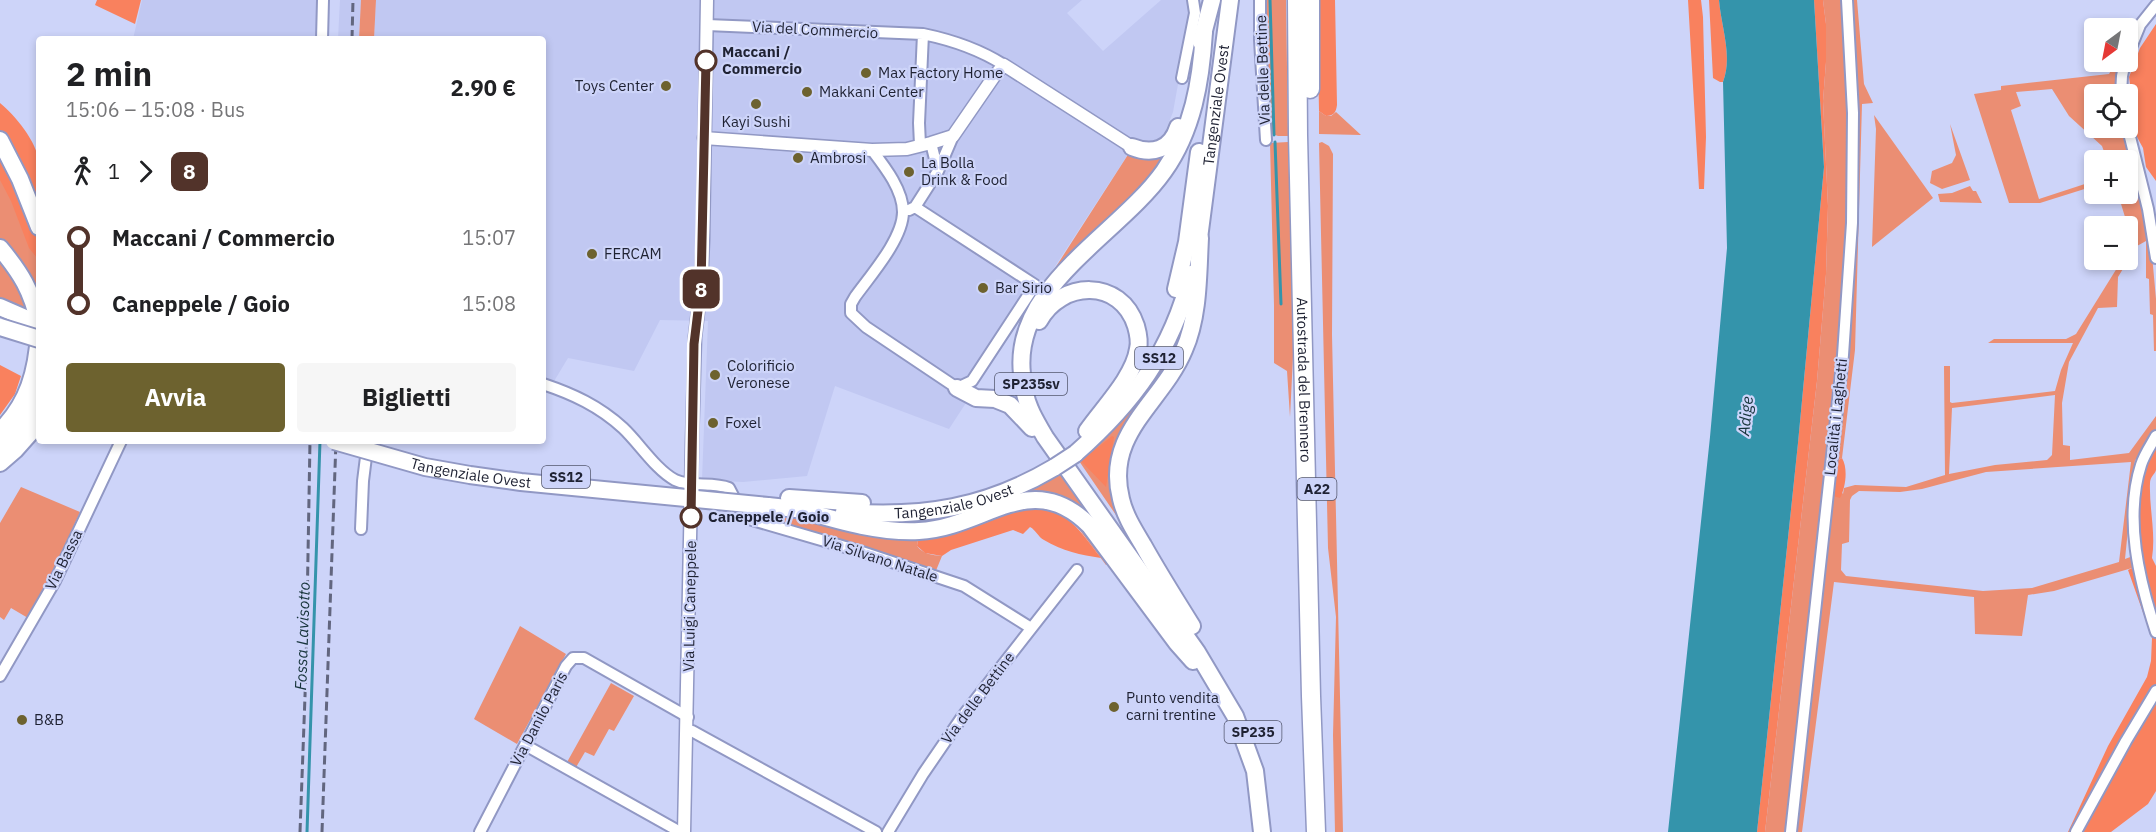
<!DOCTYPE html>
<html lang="it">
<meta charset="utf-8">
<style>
:root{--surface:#fff;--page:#f6f6f6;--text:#202124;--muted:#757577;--accent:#6d622f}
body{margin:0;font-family:"IBM Plex Sans",sans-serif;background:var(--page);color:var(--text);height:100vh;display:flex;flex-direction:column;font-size:22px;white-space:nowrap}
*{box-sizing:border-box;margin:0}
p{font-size:20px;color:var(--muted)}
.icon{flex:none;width:33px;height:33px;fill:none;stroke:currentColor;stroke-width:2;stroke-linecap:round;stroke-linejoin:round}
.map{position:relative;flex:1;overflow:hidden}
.side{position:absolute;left:36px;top:36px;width:510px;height:408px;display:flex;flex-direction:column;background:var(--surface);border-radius:6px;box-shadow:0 3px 9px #0003}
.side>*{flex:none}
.badge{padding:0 12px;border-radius:9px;font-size:21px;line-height:39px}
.needle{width:39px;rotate:212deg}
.controls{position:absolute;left:2084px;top:18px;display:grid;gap:12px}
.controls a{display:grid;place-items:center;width:54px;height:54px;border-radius:6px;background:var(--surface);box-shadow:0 3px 9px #0003;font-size:30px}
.map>.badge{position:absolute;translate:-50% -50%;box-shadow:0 0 0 3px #fff}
.legs{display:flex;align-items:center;gap:9px;height:66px;padding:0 30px;font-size:20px}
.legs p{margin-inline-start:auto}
.head{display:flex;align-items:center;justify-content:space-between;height:102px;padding:0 30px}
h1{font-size:33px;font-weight:700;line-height:45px}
.button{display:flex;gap:12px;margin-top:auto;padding:12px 30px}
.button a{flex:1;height:69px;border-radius:6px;background:var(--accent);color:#fff;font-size:24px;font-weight:700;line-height:69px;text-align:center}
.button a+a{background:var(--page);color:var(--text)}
ul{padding:0 30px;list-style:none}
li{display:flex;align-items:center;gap:21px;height:66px;font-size:22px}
li i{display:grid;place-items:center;width:9px;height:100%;margin:0 8px;background:currentColor}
li i::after{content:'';width:15px;height:15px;margin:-8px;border:4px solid;border-radius:50%;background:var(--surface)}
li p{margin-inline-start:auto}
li:first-child i{background:linear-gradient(#0000 50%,currentColor 0)}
li:last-child i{background:linear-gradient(currentColor 50%,#0000 0)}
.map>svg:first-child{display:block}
.built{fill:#c1c8f2}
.green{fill:#eb8e73;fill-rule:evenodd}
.forest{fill:#f9815e}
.water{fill:#3494ab}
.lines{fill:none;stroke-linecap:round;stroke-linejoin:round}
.stream{stroke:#3494ab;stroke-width:3}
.minor-casing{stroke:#9198c4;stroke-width:14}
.tertiary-casing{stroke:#9198c4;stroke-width:15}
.trunk-casing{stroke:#9198c4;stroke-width:20}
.motorway-casing{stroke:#9198c4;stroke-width:21}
.minor{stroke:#fff;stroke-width:10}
.tertiary{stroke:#fff;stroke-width:12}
.trunk{stroke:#fff;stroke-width:16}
.motorway{stroke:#fff;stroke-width:18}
.rail{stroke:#62667f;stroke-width:3;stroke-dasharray:9 4.5;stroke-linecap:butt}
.trunk-bridge-casing{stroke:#9198c4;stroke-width:20;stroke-linecap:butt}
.trunk-bridge{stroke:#fff;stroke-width:16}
.line-1-casing{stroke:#fff;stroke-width:14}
.line-1{stroke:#52332a;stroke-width:9}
.stop-1-dot{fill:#fff;stroke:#52332a;stroke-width:3}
.poi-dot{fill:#6d622f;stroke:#cdd4f9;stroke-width:2}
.labels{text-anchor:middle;stroke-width:4.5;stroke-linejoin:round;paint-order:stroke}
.shield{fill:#cdd4f9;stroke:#53576e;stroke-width:1.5}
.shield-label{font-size:14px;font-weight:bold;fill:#1f2233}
.street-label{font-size:15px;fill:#1f2233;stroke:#cdd4f9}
.stop-label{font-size:15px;font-weight:bold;fill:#1f2233;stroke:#cdd4f9;text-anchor:start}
.poi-label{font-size:15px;fill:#1f2233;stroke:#cdd4f9;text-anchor:start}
.water-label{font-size:16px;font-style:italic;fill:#17343b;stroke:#cdd4f9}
</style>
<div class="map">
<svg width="2156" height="832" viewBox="0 0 2156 832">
<rect width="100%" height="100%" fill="#cdd4f9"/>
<path class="built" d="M142,0h176l-2,39h-183z
M340,0h21l-2,39h-21z
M376,0h706l-15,13 36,38 58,-51h28l2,12 -18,100 -9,23 -10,8 -18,-1 -187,287 -114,-43 -28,90 -64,6 -41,-2 6,-159 -48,-1 -26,51 -66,-13 -15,25 -10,-3v-341h-169z"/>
<path class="green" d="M361,0h15l-2,39h-15z
M1264,0h22l2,136h-10l-9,-3 -4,-54z
M1823,0h21l6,136 -6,170 -57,526h-22l52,-451 9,-107 2,-68 -5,-105 3,-39v-38z
M1850,0h7l7,84 9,19 -11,1 -7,246 -13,108 -9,5c2,-12 3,-26 5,-38 3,-16 13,-37 6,-52l15,-245v-33l-5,-13z
M2116,62h8l-4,32h-26v34h31l7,44 19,72 5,55v52h-2l-1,-36 -3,-1 -1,-35 -3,-1v-37l-9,5 -19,31 -1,30 -19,1 -29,54 -7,41 1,42 7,1v14l59,-7 27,-37v14l-17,28 -4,2 -10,99 8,-3 2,13 -3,-1 -78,23 -26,4 -6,41 -47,-2 -1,-37 -140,-15 -32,250h-9l4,-21 3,-5 4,-36 -3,-9 20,-183 6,-18 5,-82 11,16 1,-6 11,-3 51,2 39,-12 -1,-109h6v36l2,1 103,-12 6,-21 12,-27h-85l6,-4h72l10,-5 46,-74h5v-9l5,-11 -14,-46h9v-34h-20l-5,-14 -33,-30 -17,-27 -36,3 5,14 -10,4 28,89 55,-18v5l-54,17h-31l-35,-109 27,-4v-4l108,-12zM2055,395l-3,60 -5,5 -52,5 -46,9 3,-66zM2131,462l-12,100 -87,26 -49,3 -137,-15 -5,-6 1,-26 7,-2 1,-42 2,-4 7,-5 41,1 22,-3 64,-17z
M1319,111l7,5h5l5,-4 25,23 -42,-1z
M1874,115l59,83 -61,49 4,-118z
M1950,124l20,56 -28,9 -12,-6 2,-12 20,-8 4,-8z
M1288,142l6,195 -4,80 -3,-46 -13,-8v-58l-4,-162z
M1322,142l7,4 4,8 -1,181 11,497h-8l-2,-97 3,-118 -8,-69 -9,-405z
M0,147l39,94v71l-39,-71z
M1131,150h36l-2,15 -133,139z
M1970,186l3,5h3l6,12 -42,-1 -2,-8 14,-1z
M0,255l10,14 22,47 -32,-14z
M1196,275l-14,67 -64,103 13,92 -54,-79 35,-31z
M1060,469l93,134 -84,-99 -153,23 -47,-8h37z
M21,487l59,25 -30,67 -22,39 -17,-10 -7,12 -4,-3v-94z
M1008,509l60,4 43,49 -5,3 -30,-40 -9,-8 -85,8 -24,8 -27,6 -13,1 -1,6c6,8 15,9 25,10l-7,17 -183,-56 -6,-6 22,1 111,20z
M520,626l46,28 -49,90 -43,-25z
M611,683l23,13 -20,35 -5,-2 -15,27 -9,-4 -10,17 -9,-5z"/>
<path class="forest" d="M97,0h44l-6,24 -40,-19z
M1317,0h18l2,105c-1,7 -3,11 -11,11l-7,-5z
M1688,0h13l2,17 3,120 -2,52h-5z
M1709,0h10c2,26 14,56 4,82h-3l-7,-4z
M1814,0h9l3,24v38l-3,39 5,105 -2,68 -9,107 -52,451h-8l41,-389 26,-276z
M2156,24v157l-10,-14 -3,-19 -6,-11 -8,-60 11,-29z
M0,103c15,12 37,39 39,59 2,17 0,36 0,53l-39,-82z
M0,147l39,94v11l-2,6 -8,-10 -18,-47 -11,-21z
M0,365l21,11 -6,18 -15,21z
M1112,436l2,1 -8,50 -25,-26z
M2156,441c0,8 0,21 0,29 -1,4 -6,7 -6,13 -1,25 6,50 2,75l4,8v51l-15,-52 -4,-61 10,-46z
M1842,458c6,10 4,29 -2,40l-7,-2v-33z
M1030,508c40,2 48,21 71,50 -20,-3 -39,-7 -57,-18 -6,-3 -8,-10 -14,-13l-7,7 -10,-4 -62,20 -9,6 -17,-3 -8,-7 1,-6c40,-1 74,-23 112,-32z
M2132,568l3,1 21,70v45l-83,148h-5l40,-86 39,-69 4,-16 1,-23 -24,-68z
M2156,696v95l-8,13 -37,28h-31z"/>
<path class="water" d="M1719,0h95l10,167 -26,276 -41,389h-89l42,-395 17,-189 -4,-166c10,-26 -2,-56 -4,-82z"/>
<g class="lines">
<path class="stream" d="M1270,0l4,135
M1275,142l6,162
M307,832l13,-391"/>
<defs>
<path id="minor" d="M1260,0v40l6,100
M707,25l216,9c29,6 56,15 81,31
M322,39l1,-39
M2127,57l13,-32 16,-20
M1182,78l13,-65 -2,-13
M2121,94l1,-18 3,-14
M2127,125l21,84 8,49
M931,143l7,28
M920,145l-1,-22 4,-89
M872,150c13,17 31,40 31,62 0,27 -33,64 -48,85l-4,7v9l15,14 91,61 15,-7 63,-96 -120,-78
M909,210l6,-3 23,-36 15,-35
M543,384c30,10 56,22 80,44 16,15 33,42 52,52 16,8 38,1 54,8l12,23 8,8 110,32 105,35 67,42
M2156,436c-5,9 -12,19 -15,29 -17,53 -2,115 15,167
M361,529l2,-48 5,-40
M0,676l55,-95 66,-140
M687,730l5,1 184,101
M525,745l150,84
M480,832l86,-166 7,-8h11l104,59
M888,832l35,-58 39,-57 115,-147
M1791,832l52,-477 9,-132 1,-110 -6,-113
M2076,832l50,-91 30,-50"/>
<path id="tertiary" d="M704,138l168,12 35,-1 24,-6 22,-7 42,-61 9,-10 128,82
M684,832l8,-390 3,-105 6,-51 2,-46 4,-240"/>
<g id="trunk">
<path d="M1204,32c-3,49 -11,98 -40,139 -45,64 -152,115 -142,203 1,12 3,24 8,35 4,10 10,19 15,28l152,215 38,64 20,55 7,61"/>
<path d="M1201,42l11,-42"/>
<path d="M0,140l20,39 19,48"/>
<path d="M1132,147c20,8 39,3 46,-20"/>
<path id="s1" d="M1198,246l32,-246"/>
<path d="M0,248c21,25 32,43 39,76"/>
<path d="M1176,289l11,-47 12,-90"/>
<path d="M0,307l39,17"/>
<path d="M1039,321c22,-41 82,-43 97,5 2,7 4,15 2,23 -4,28 -35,59 -51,82"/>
<path d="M957,388l19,10 19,1 15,6 22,23"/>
<path d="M0,431c28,-27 37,-60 39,-98"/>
<path d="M0,446l22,-23 17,-27"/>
<path d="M1075,454c58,-51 97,-103 116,-180"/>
<path d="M0,463l15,-13 24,-27"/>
<path d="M789,498l73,5"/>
<path d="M768,506l38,4"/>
<path d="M797,509c39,11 81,24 122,22 66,-3 112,-65 171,-5l87,117 16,18"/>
<path id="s2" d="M844,512c79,6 142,-4 211,-45"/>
<path d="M1192,626c-17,-27 -34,-54 -49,-81 -9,-15 -18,-29 -22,-46 -17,-66 41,-96 63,-149 15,-34 14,-75 16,-112"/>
</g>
<g id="motorway">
<path id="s3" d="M1297,0l1,135 13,561 5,136"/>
<path d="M1310,89v-89"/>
</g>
</defs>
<use href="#minor" class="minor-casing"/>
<use href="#tertiary" class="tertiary-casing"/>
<use href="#trunk" class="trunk-casing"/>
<use href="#motorway" class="motorway-casing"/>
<use href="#minor" class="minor"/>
<use href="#tertiary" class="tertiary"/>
<use href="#trunk" class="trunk"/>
<use href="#motorway" class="motorway"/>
<path class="rail" d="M352,39l1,-39
M300,832l6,-163 4,-228
M322,832l14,-391"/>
<defs>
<g id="trunk-bridge">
<path d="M0,327l39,12"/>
<path id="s4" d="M334,441l91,26 45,8 51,7 247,24"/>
<path d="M1055,467l20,-13"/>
</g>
</defs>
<use href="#trunk-bridge" class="trunk-bridge-casing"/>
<use href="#trunk-bridge" class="trunk-bridge"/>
</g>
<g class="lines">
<defs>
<path id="line-1" d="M691,517l3,-173 7,-58 5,-225"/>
</defs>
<use href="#line-1" class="line-1-casing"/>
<use href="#line-1" class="line-1"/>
</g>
<g class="stop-1-dot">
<circle cx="706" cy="61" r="10"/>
<circle cx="691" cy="517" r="10"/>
</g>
<g class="poi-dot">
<circle cx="866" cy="73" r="6"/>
<circle cx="666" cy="86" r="6"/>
<circle cx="807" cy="92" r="6"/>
<circle cx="756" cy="104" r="6"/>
<circle cx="798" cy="158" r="6"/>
<circle cx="909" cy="172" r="6"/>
<circle cx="592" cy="254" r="6"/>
<circle cx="983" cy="288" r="6"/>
<circle cx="715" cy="375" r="6"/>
<circle cx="713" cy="423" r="6"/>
<circle cx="1114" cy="707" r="6"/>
<circle cx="22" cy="720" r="6"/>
</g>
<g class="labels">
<g class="shield">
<rect x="1135" y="347" width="48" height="22" rx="4.5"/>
<rect x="995" y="373" width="72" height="22" rx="4.5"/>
<rect x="542" y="466" width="48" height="22" rx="4.5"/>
<rect x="1297.5" y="478" width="39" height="22" rx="4.5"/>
<rect x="1224.5" y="721" width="57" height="22" rx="4.5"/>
</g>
<g class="shield-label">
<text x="1159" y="363">SS12</text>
<text x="1031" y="389">SP235sv</text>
<text x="566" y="482">SS12</text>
<text x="1317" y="494">A22</text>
<text x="1253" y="737">SP235</text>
</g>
<g class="street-label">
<text transform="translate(815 30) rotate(3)" y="5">Via del Commercio</text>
<text transform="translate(1263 70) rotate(-92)" y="5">Via delle Bettine</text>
<text dy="5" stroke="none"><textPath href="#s1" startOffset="142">Tangenziale Ovest</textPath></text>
<text dy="5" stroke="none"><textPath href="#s3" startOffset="380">Autostrada del Brennero</textPath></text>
<text transform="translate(1836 417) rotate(-84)" y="5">Località i Laghetti</text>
<text dy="5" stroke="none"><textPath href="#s4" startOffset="141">Tangenziale Ovest</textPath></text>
<text dy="5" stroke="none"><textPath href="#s2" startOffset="111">Tangenziale Ovest</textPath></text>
<text transform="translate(880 559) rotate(18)" y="5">Via Silvano Natale</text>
<text transform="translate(64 560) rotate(-64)" y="5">Via Bassa</text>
<text transform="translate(690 606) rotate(-89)" y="5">Via Luigi Caneppele</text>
<text transform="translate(978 698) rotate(-53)" y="5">Via delle Bettine</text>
<text transform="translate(539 719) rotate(-62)" y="5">Via Danilo Paris</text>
</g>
<g class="stop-label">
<text x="722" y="57">Maccani /<tspan x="722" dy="17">Commercio</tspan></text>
<text x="708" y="522">Caneppele / Goio</text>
</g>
<g class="poi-label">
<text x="878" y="78">Max Factory Home</text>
<text x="654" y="91" text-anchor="end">Toys Center</text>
<text x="819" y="97">Makkani Center</text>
<text x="756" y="127" text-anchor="middle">Kayi Sushi</text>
<text x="810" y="163">Ambrosi</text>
<text x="921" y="168">La Bolla<tspan x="921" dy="17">Drink &amp; Food</tspan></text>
<text x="604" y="259">FERCAM</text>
<text x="995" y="293">Bar Sirio</text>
<text x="727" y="371">Colorificio<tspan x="727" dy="17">Veronese</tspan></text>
<text x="725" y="428">Foxel</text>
<text x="1126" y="703">Punto vendita<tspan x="1126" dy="17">carni trentine</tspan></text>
<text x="34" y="725">B&amp;B</text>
</g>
<g class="water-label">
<text transform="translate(1745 416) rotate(-84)" y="6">Adige</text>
<text transform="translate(302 636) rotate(-88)" y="6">Fossa Lavisotto</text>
</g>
</g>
</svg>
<div class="controls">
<a><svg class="needle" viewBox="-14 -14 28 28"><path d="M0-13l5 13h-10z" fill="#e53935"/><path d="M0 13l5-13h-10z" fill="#757577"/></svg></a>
<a><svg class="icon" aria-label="locate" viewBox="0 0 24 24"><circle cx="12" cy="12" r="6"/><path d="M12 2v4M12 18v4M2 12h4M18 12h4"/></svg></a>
<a>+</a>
<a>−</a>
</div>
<b class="badge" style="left:701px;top:289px;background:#52332a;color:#fff">8</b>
<section class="side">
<div class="head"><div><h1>2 min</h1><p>15:06 – 15:08 · Bus</p></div><b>2.90 €</b></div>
<div class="legs"><svg class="icon" aria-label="walk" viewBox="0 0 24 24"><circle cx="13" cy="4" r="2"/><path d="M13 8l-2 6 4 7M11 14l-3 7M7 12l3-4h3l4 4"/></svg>1<svg class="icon" aria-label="forward" viewBox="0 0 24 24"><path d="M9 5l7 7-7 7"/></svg><b class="badge" style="background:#52332a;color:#fff">8</b></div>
<ul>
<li><i style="color:#52332a"></i><b>Maccani / Commercio</b><p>15:07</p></li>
<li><i style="color:#52332a"></i><b>Caneppele / Goio</b><p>15:08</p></li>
</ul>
<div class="button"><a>Avvia</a><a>Biglietti</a></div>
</section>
</div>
